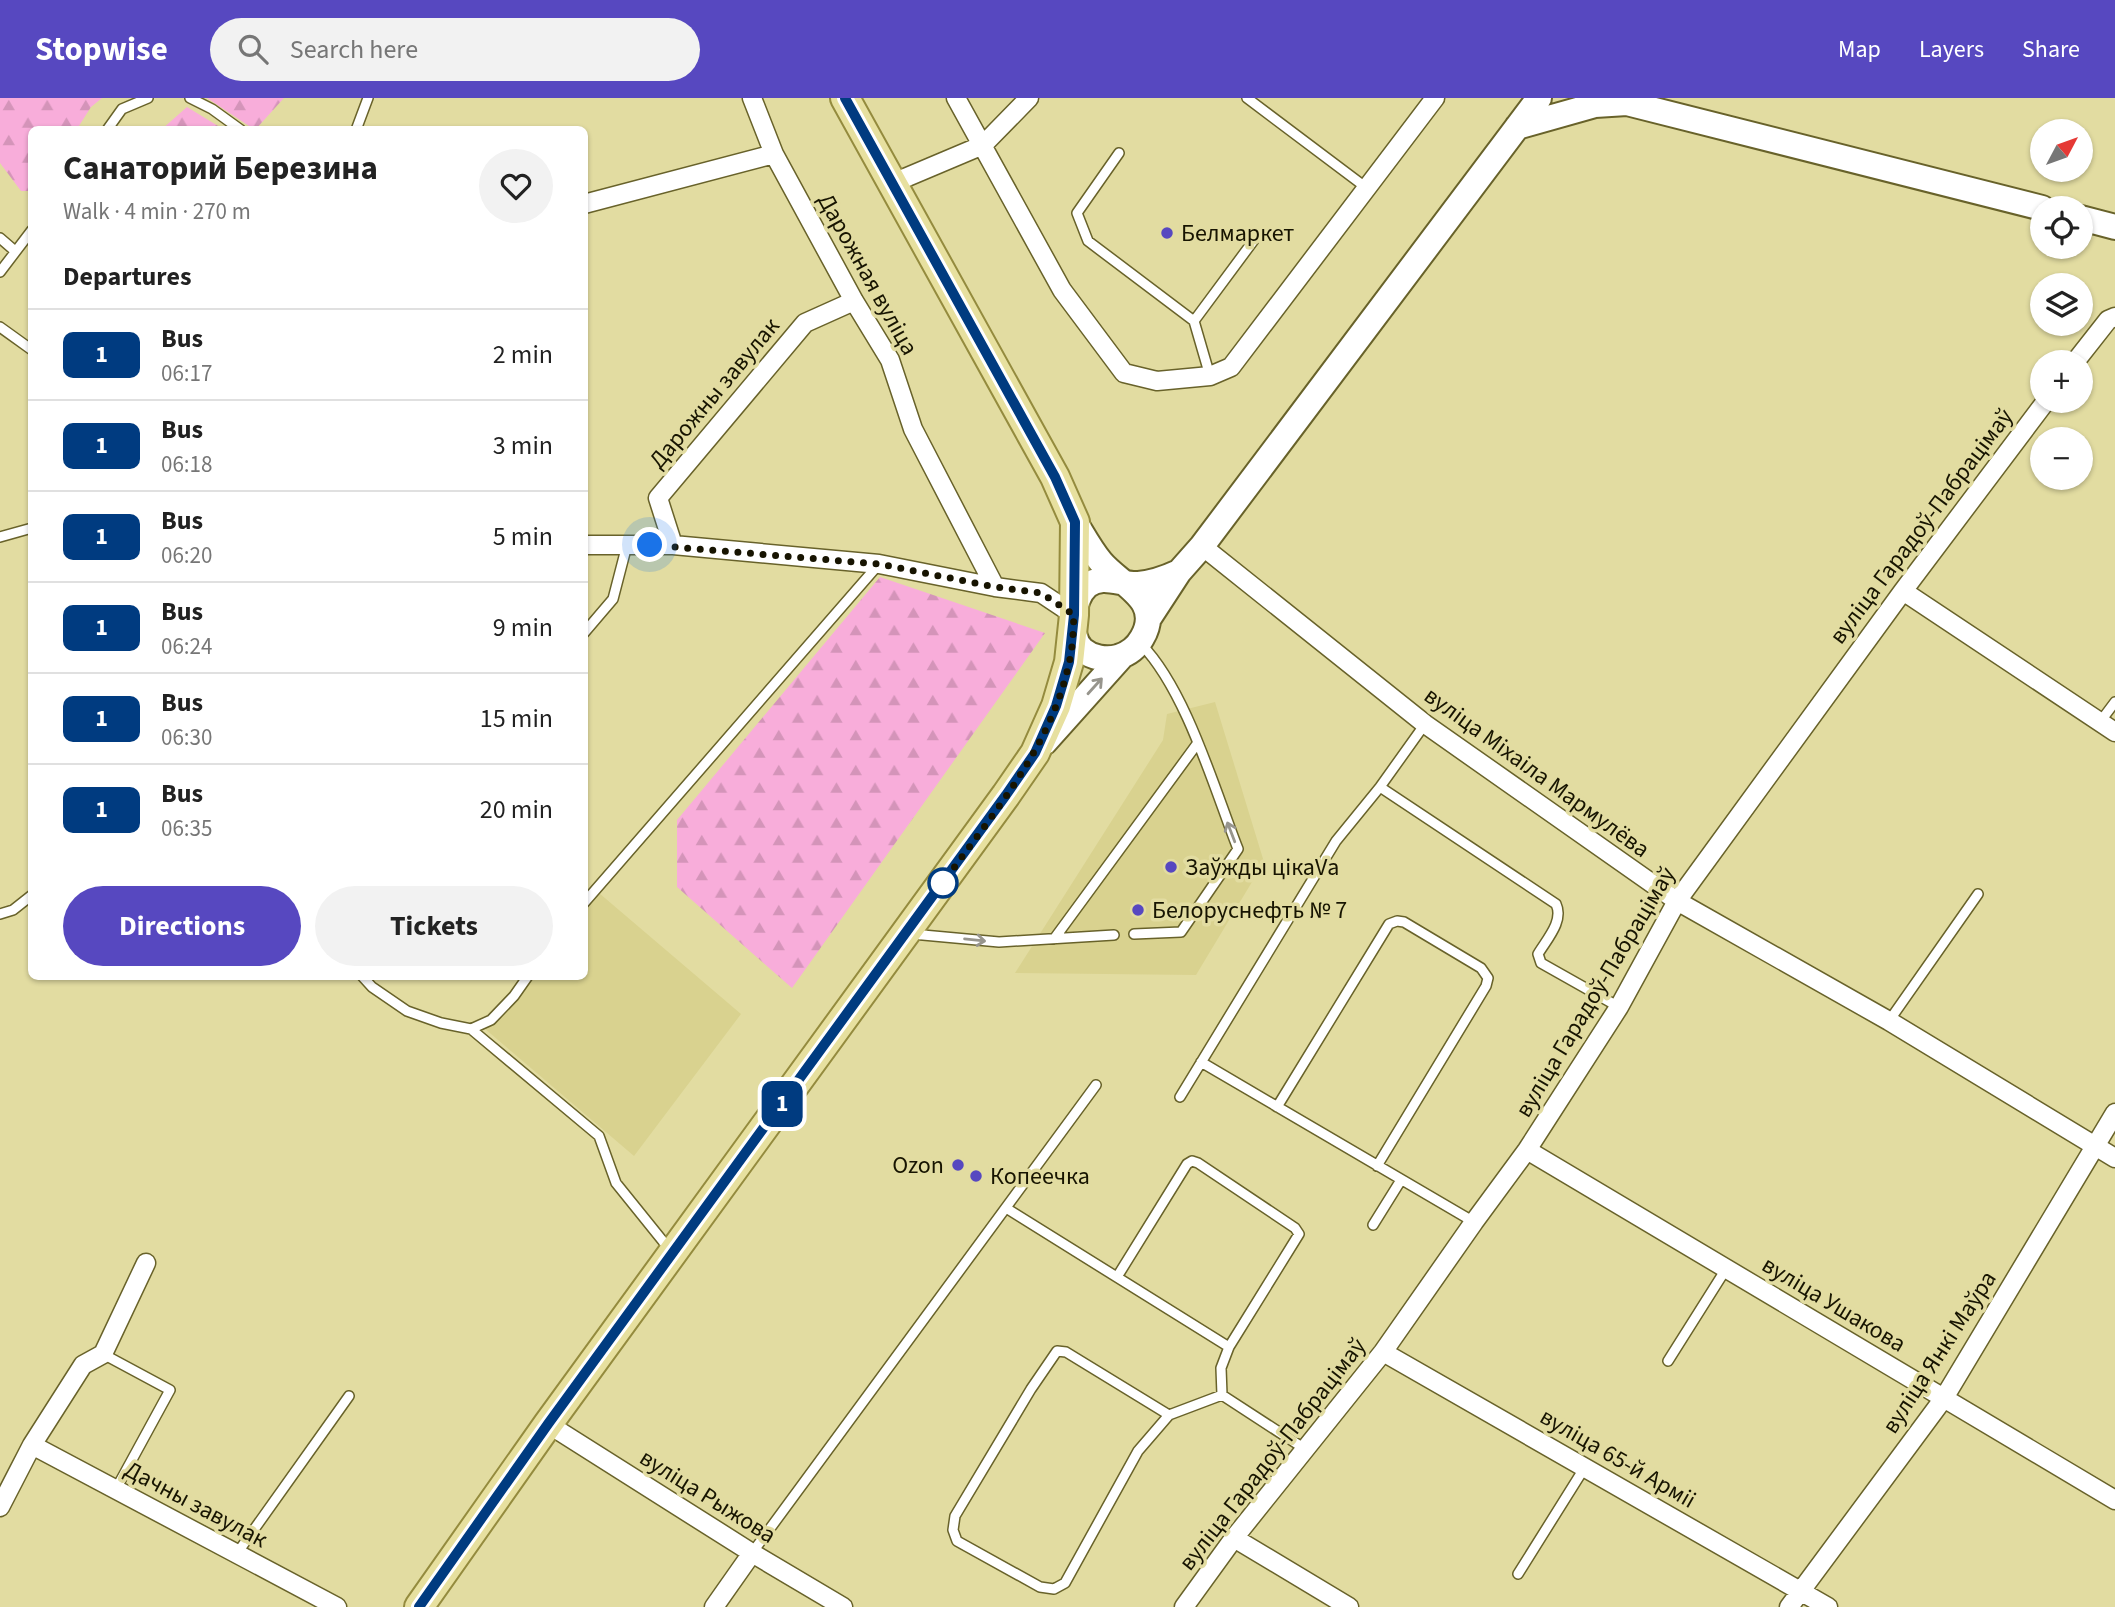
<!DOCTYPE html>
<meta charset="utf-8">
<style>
:root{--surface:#fff;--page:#f2f2f2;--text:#222;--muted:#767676;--line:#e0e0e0;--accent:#5748c0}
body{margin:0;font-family:"Source Sans 3",sans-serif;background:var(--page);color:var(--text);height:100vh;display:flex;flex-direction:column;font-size:26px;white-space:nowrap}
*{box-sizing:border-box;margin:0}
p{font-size:23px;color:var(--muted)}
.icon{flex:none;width:38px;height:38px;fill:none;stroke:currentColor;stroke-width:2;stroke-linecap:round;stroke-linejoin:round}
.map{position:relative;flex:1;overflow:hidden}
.sheet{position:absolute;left:28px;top:28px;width:560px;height:854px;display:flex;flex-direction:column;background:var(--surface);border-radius:10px;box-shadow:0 2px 5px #0004}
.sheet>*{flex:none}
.badge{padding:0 14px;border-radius:10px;font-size:24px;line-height:46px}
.needle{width:46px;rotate:49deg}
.tools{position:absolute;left:2030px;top:21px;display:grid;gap:14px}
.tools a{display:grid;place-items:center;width:63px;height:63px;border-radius:50%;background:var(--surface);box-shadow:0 2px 5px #0004;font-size:35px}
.you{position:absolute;width:35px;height:35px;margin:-18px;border:5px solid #fff;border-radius:50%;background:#1a73e8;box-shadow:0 0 0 10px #1a73e833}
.map>.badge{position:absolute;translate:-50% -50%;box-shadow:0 0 0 4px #fff}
h2{padding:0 35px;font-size:26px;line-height:63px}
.round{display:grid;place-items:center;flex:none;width:74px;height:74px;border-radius:37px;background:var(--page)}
.summary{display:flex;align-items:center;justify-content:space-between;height:119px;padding:0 35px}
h1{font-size:33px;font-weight:700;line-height:52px}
.cta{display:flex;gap:14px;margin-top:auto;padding:14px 35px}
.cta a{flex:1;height:80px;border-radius:42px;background:var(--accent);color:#fff;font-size:28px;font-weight:700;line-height:80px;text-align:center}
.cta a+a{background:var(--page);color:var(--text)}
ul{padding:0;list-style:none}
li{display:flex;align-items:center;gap:21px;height:91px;padding:0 35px;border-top:2px solid var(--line)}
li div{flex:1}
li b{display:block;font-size:26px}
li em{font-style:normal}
li .badge{min-width:77px;font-weight:700;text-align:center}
header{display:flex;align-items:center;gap:42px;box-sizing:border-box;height:98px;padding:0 35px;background:var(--accent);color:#fff}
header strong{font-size:33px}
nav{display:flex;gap:38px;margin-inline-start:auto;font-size:24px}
.search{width:490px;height:63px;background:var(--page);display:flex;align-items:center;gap:18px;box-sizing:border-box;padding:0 24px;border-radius:38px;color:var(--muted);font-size:26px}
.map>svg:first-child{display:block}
.built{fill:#d9d28f}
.forest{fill:url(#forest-firs)}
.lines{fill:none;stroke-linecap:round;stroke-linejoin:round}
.lane-casing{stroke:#68622a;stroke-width:12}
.street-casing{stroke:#68622a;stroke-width:21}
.secondary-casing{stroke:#68622a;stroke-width:28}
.primary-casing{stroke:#948b3e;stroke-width:32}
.lane{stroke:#fff;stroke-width:9}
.street{stroke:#fff;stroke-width:18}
.secondary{stroke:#fff;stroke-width:24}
.primary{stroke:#e7e09f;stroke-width:28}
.oneway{stroke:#97958d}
.line-casing{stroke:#fff;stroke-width:16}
.line{stroke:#003b80;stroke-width:10}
.walk{stroke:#171401;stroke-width:7;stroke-dasharray:0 12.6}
.poi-dot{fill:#5748c0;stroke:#e2dca1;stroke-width:2.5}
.stop-dot{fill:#fff;stroke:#003b80;stroke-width:3.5}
.labels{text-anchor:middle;stroke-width:7;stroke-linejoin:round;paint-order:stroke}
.poi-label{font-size:24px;fill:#171401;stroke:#e2dca1;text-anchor:start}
.street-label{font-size:24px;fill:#171401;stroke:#e2dca1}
</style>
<header>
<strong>Stopwise</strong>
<div class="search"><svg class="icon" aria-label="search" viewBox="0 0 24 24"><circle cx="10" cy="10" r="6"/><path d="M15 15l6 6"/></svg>Search here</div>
<nav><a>Map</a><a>Layers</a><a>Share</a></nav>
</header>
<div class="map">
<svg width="2115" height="1509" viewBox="0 0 2115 1509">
<defs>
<pattern id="forest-firs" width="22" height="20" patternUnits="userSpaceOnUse" patternTransform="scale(1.75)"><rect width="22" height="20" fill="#f8adda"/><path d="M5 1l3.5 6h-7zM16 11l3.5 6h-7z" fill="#d494b9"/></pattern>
</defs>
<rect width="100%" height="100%" fill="#e2dca1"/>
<path class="built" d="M1215,604l49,160 -68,113 -181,-2 148,-233 4,-26z
M599,795l142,121 -107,142 -150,-128 44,-51 56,-1 1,-66z"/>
<path class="forest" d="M0,0h102l-11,9 -14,22 -45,1 -1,61h-10l-21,-28z
M207,0h77l-29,32z
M187,9l36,22h-61z
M880,479l165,56 -253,355 -115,-101v-67z"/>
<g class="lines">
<defs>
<path id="lane" d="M190,0l22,11 29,21
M1247,0l121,91
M107,32l15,-21 26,-11
M356,32l12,-32
M1119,55l-42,60 11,28 106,80
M0,140l15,13
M0,174l32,-42
M0,229l32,23
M1210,278l-16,-55 60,-81
M0,439l32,-9
M584,535l29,-34 14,-54
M2100,624l15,-20
M1380,689l176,117c8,17 -9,35 -18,50l3,9 78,44
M584,805l295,-339
M0,816l13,-4 19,-15
M912,836l87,8 115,-7
M1134,836l47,-2 57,-83c-24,-61 -52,-159 -97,-205
M1054,841l143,-195
M362,878l10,11 35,24 34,12 30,6 128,107 17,47 54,67
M1889,923l89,-127
M471,931l20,-9 23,-24 14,-20
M1201,964l273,160
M1180,999l156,-256 44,-54 45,-63
M1277,1009l112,-183 8,-3 7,1 77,46 7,10 -2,8 -109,180
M1006,1110l223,139 -8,21 1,27
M1373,1127l28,-45
M1117,1179l70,-113 5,-3 6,2 97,65 4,6 -70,113
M1057,1253l9,1 103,63 -31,36 -73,132 -11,6 -14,-2 -83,-46 -4,-11 2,-14 76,-127z
M103,1256l67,36 -54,99
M1668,1263l58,-92
M1169,1317l53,-20 83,54
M238,1454l111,-156
M752,1455l344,-468
M1518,1476l67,-107"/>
<path id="street" d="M752,0l22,56 80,147 36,59 23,69 82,158
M956,0l106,192 62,83 33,8 53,-5 21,-9 204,-269
M893,85l90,-38 46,-47
M584,106l190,-50
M2075,264l33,-42 7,-3
M584,447h89l206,19 116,23 46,6 33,22
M673,447l-15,-47 147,-175 49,-22
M1202,448l223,178 252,177 212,120 226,137
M1903,493l212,141
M1527,1052l588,350
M1383,1254l445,255
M548,1326l204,129 91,54
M32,1347l305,162
M0,1409l32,-62 51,-80 20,-11 43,-91
M1234,1440l115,69
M714,1509l38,-54
M1184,1509l50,-69 149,-186 91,-130 53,-72 92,-143 58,-106 226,-310 143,-190
M1789,1509l155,-209 171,-285"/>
<path id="secondary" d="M1517,29l78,-22 32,-2 415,105
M2081,120l34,9
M1075,424c8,13 16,28 26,40 19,23 63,38 41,76 -5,9 -14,16 -24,19 -12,3 -26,1 -35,-7 -16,-13 -11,-51 4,-64 15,-13 34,-1 51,-2 15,-1 28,-6 41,-12
M1149,520l30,-46 23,-26 337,-448
M1045,644l77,-86"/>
<path id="primary" d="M419,1509l129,-183 458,-629 29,-42 21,-47 13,-44 5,-47 1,-93 -20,-45 -210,-379"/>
</defs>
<use href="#lane" class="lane-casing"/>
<use href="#street" class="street-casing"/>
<use href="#secondary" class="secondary-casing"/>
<use href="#primary" class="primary-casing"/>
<use href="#lane" class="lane"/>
<use href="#street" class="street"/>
<use href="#secondary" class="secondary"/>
<use href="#primary" class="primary"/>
</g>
<defs><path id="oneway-shaft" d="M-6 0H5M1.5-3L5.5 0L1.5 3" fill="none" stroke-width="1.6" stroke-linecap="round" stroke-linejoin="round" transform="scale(1.75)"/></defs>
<g class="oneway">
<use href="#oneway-shaft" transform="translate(1095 588) rotate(-48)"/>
<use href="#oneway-shaft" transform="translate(1231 734) rotate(-111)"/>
<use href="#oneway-shaft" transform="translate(975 842) rotate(6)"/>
</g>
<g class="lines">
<defs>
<path id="line" d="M419,1509l129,-183 458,-629 29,-42 21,-47 13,-44 5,-47 1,-93 -20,-45 -210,-379"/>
</defs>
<use href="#line" class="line-casing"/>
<use href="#line" class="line"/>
<path class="walk" d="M650,447l229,19 116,23 46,6 33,22c-1,16 -1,33 -5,48 -18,85 -77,151 -126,220"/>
</g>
<g class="poi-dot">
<circle cx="1167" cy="135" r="7"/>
<circle cx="1171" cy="769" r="7"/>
<circle cx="1138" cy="812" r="7"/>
<circle cx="958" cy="1067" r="7"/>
<circle cx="976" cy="1078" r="7"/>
</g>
<circle class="stop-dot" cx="943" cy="785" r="14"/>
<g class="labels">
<g class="poi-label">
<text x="1181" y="143">Белмаркет</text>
<text x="1185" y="777">Заўжды цікаVа</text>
<text x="1152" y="820">Белоруснефть № 7</text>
<text x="944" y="1075" text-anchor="end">Ozon</text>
<text x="990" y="1086">Копеечка</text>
</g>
<g class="street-label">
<text transform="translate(868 176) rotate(61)" y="8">Дарожная вуліца</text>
<text transform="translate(714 295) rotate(-50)" y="8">Дарожны завулак</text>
<text transform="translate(1921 428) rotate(-53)" y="8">вуліца Гарадоў-Пабрацімаў</text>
<text transform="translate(1537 674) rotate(36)" y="8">вуліца Міхаіла Мармулёва</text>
<text transform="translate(1595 894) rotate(-59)" y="8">вуліца Гарадоў-Пабрацімаў</text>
<text transform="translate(1834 1206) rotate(31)" y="8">вуліца Ушакова</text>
<text transform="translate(1939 1254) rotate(-57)" y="8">вуліца Янкі Маўра</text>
<text transform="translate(1272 1356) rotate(-52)" y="8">вуліца Гарадоў-Пабрацімаў</text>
<text transform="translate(1618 1360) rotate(30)" y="8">вуліца 65-й Арміі</text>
<text transform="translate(708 1398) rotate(32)" y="8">вуліца Рыжова</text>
<text transform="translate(196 1406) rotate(28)" y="8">Дачны завулак</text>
</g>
</g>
</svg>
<div class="tools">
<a><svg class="needle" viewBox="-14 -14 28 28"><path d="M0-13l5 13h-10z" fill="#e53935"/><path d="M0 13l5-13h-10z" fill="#767676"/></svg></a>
<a><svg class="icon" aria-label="locate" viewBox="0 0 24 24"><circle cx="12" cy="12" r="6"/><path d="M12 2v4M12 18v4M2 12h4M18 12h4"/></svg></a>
<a><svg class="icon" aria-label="layers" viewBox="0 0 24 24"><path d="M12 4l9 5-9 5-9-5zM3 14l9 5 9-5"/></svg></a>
<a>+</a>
<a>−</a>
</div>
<div class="you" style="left:650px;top:447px"></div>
<b class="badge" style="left:782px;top:1006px;background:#003b80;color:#fff">1</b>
<section class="sheet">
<div class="summary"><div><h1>Санаторий Березина</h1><p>Walk · 4 min · 270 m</p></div><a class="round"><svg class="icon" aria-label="heart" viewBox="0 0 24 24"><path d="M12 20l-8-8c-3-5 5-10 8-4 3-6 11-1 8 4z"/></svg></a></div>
<h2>Departures</h2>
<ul>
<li><span class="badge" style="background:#003b80;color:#fff">1</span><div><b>Bus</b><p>06:17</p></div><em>2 min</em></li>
<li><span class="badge" style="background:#003b80;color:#fff">1</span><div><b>Bus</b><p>06:18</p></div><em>3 min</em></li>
<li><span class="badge" style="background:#003b80;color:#fff">1</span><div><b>Bus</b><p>06:20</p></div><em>5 min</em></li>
<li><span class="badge" style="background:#003b80;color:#fff">1</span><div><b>Bus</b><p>06:24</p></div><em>9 min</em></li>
<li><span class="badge" style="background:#003b80;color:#fff">1</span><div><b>Bus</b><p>06:30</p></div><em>15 min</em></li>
<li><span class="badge" style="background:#003b80;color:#fff">1</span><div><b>Bus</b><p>06:35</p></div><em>20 min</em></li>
</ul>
<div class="cta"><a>Directions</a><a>Tickets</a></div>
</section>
</div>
